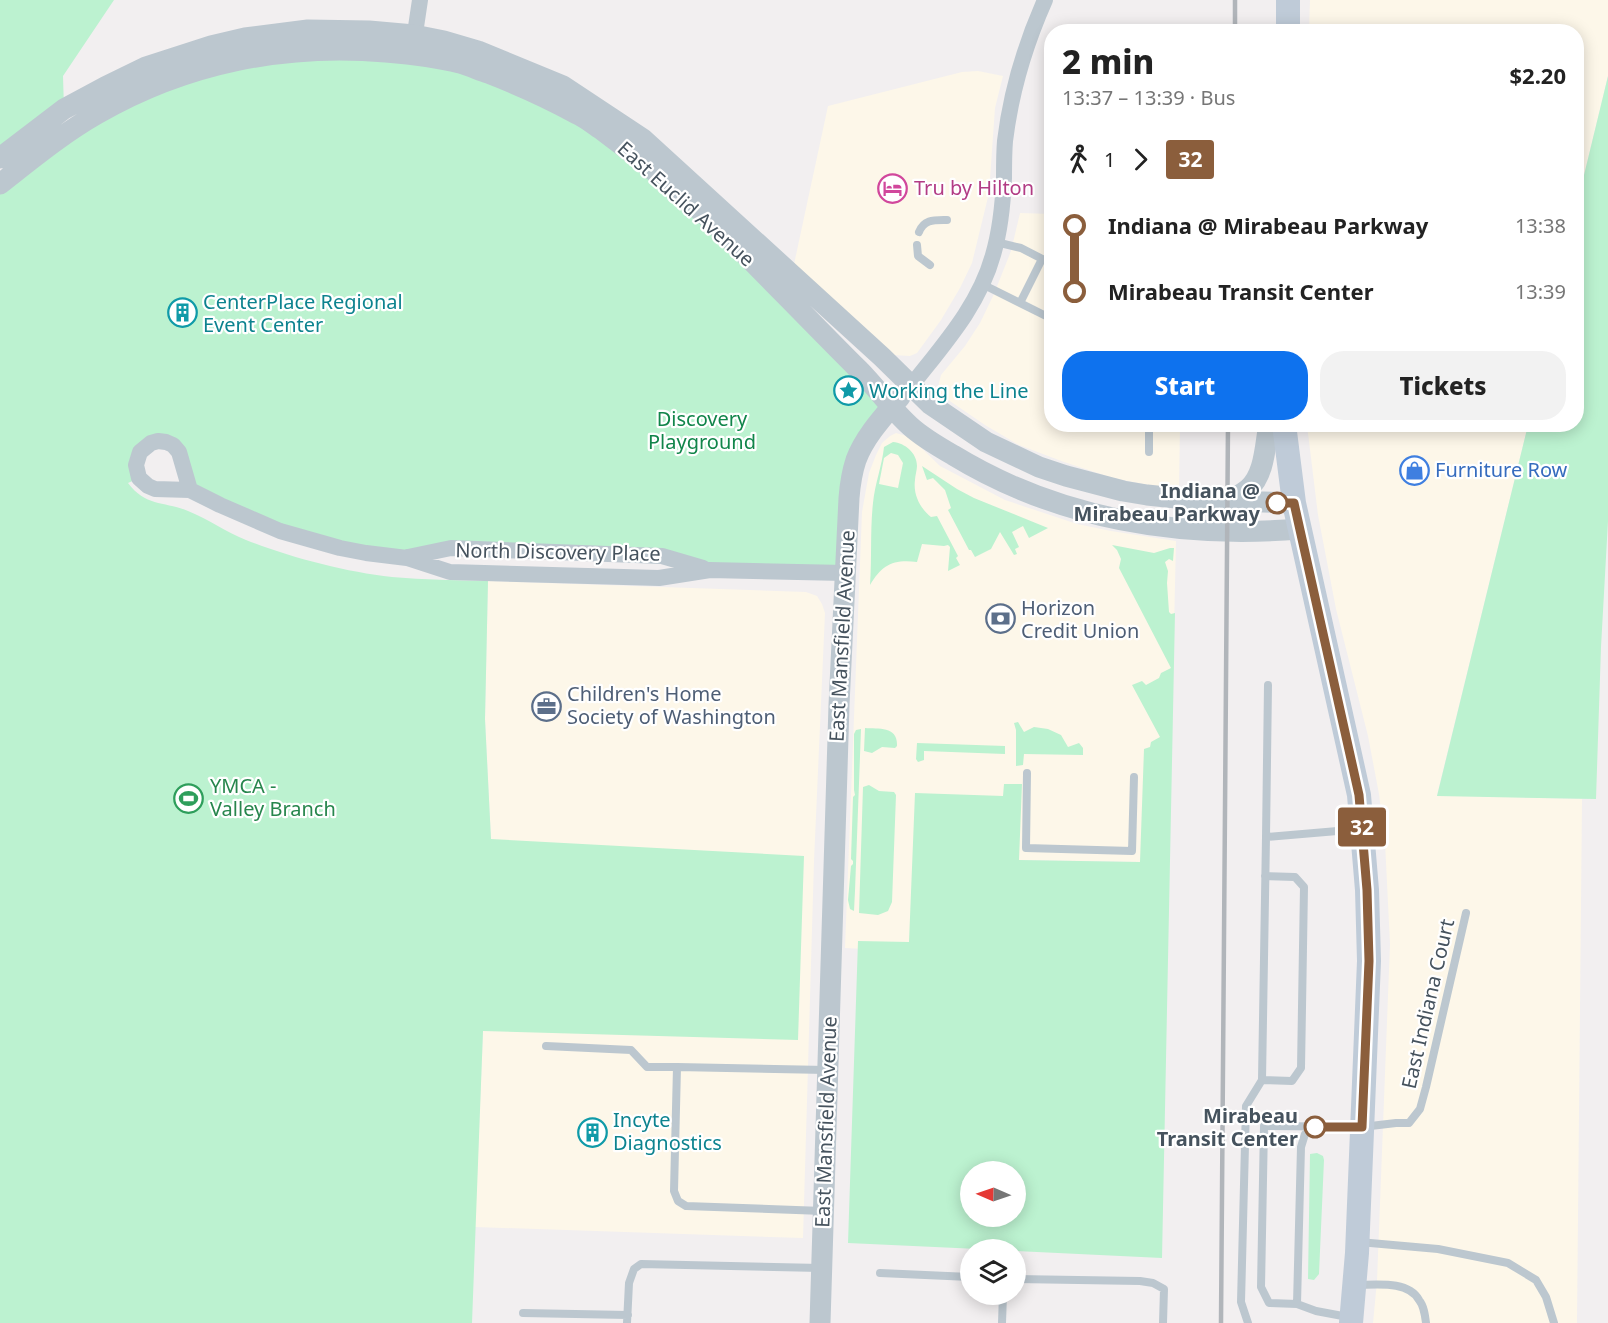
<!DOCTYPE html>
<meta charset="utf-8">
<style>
:root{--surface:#fff;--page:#f2f2f2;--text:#222;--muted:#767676;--accent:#0e72ee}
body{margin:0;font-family:"Noto Sans",sans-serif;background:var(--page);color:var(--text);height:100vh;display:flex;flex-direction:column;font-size:22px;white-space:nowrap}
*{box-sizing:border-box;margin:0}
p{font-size:20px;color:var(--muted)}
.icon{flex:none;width:33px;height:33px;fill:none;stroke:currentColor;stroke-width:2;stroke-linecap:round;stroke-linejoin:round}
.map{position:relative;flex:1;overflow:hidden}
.details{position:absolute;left:1044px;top:24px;width:540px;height:408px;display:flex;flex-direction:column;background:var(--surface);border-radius:24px;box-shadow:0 3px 15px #0003}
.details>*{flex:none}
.badge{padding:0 12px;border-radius:4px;font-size:21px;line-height:39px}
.needle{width:39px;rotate:272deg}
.buttons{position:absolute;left:960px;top:1161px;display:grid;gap:12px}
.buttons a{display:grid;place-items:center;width:66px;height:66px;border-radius:50%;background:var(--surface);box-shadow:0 3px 15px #0003;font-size:30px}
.map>.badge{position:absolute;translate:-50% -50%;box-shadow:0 0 0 3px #fff}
.legs{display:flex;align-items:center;gap:9px;height:66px;padding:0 18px;font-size:20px}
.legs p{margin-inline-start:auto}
.headline{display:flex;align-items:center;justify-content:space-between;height:102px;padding:0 18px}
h1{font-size:33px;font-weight:800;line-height:45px}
.primary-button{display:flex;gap:12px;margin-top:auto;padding:12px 18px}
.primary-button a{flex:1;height:69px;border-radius:24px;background:var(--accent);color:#fff;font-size:24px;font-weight:800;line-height:69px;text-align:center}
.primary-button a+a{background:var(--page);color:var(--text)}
ul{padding:0 18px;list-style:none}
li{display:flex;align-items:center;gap:21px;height:66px;font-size:22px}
li i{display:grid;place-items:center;width:9px;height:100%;margin:0 8px;background:currentColor}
li i::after{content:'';width:15px;height:15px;margin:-8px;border:4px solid;border-radius:50%;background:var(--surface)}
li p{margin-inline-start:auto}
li:first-child i{background:linear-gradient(#0000 50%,currentColor 0)}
li:last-child i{background:linear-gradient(currentColor 50%,#0000 0)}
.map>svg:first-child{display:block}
.commercial{fill:#fdf7e9}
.green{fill:#bcf2d0;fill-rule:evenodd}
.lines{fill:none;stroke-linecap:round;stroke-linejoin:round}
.service{stroke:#bcc7cf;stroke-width:8}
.minor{stroke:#bcc7cf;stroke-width:16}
.tertiary{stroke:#bcc7cf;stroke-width:21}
.secondary{stroke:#bfcbd8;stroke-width:24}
.rail{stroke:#b1b5ba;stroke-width:4.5}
.line-1-casing{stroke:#fff;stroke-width:14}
.line-1{stroke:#8b5e3c;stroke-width:9}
.stop-1-dot{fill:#fff;stroke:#8b5e3c;stroke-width:3}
.labels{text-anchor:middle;stroke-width:4.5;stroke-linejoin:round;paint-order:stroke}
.hotel-label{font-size:20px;fill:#b23c85;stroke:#fff;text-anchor:start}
.street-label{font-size:20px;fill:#46535e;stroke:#fff}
.culture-label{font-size:20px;fill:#0d838f;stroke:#fff;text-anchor:start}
.park-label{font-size:20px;fill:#11854a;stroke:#fff}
.shop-label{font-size:20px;fill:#366cbe;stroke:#fff;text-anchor:start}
.stop-label{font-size:20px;font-weight:bold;fill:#46535e;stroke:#fff;text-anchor:end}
.service-label{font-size:20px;fill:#4e5e75;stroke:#fff;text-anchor:start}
.leisure-label{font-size:20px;fill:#27864d;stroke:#fff;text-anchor:start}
</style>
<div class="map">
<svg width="1608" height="1323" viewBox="0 0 1608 1323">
<rect width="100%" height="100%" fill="#f2eff0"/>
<path class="commercial" d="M1310,0h298v76l-31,128 -1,-172h-267z
M978,71l25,5 -8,32 -6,85 -17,70 -12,25 -19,32 -24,33 -7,3 -17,-1 -100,-86 35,-163 134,-34z
M1020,213l31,1 1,210 128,1 -1,66 -66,-13 -49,-16 -45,-17 -34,-20 -44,-30 -3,-8 3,-12 24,-29 15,-23 14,-29 17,-43z
M1307,425h221l-91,370 145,4 -5,524h-204l4,-42 13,-337 -5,-102 -6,-48 -11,-58 -32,-127 -18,-94z
M896,433l14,4 30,29 65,34 72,24 34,7 65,10 -7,308 -29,13 -121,-2 -74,93 -100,-5 17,-436 7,-39 7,-18 6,-12 8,-7z
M488,581l318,11 11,4 5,8 3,9 -11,248 -11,377 -328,-11 16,-388 -6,-120z"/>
<path class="green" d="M0,0h114l-51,76 1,33 -64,49z
M269,54l192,9 176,92 255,252 -29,39 -18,127 -135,-3 -48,-14 -211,-8 -44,10 -67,-10 -150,-58 -11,-38 -28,-9 -12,35 -11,5c18,24 36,18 60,28 20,8 38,21 58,29 43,17 99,32 146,37 32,3 64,3 96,4l-3,138 6,120 313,17 -6,184 -315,-9 -11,292h-472v-1139l99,-71z
M1608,76v445l-7,126 -5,152 -159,-3 91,-371 48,-1 1,-220z
M893,442c12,1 24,11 24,24 0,4 -2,10 -2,14 -2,15 5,28 16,37l6,-1 21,40 -2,2 4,7 -12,6 2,-24 -2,-2 -4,1 -22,-2 -5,18c-24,-3 -35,3 -47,23 2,-28 0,-55 3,-82 2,-20 9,-37 11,-56zM891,453l7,2 5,8 -5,25 -19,-4 5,-26z
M922,466l35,23 17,9 74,30 -19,10 -6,-12 -11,6 7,15 -4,2 2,5 -3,1 -14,-23 -9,17 -16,8 -4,-7h-2l-21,-40 3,-2 -6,-18 -12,-12 -6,2z
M1112,545l42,8 16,-5h4l-1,13 -4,-2 -4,3 3,9 -1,12 2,29 2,2 4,-1 -13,645 -146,-7v-1l-38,-1 -130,-6 10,-302 51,1 6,-149 88,3 1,-12h18l-3,76 121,2 4,-113 6,-2 1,-5 9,-5 -28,-52 10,-4 4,4 13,-7 2,-5 10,-5 -52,-100 2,-9 -4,-9zM970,1172h46v44h-46z
M1018,722l6,10 10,-5 14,2 13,6 7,12 11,-4 4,5v7l-59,-1 -1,11 -7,1v-36l-2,-7z
M865,728c14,1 33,-2 32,18l-2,2 -13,-1 -10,6 -8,-2z
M861,729l-6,162 -1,20 -4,-2 -2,-9 3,-34 2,-2v-3l-2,-2 2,-62 2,-2 -1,-5v-56l2,-4z
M917,743l88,3v8l-81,-3v9l-6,2 -2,-3z
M869,785l10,6 15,1 2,3 -4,107 -4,9 -10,4 -19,-2 4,-126z
M1317,1153l6,3 1,4 -5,114 -5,6 -6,-1 2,-125z"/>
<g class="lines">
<path class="service" d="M919,232c5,-13 15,-12 28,-12
M996,242l25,6 31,16
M917,245l1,11 12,9
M982,284l70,35
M1020,303l22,-44
M1149,452v-28
M1027,773l-1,75 106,3 2,-74
M1266,837l2,-152
M546,1046l85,4 16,17h30
M1262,1080l30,1 9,-13 3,-181 -9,-10 -30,-1
M823,1211l-137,-5 -8,-5 -4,-10 3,-124 149,3
M1359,1242l79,7 70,14 28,17 10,17 8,26
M880,1273l90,4
M1016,1279l124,2 13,2 11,6 -1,34
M1356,1285c19,0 52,-5 63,15 5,6 6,15 7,23
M1297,1304l4,-157 4,-13 10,-7
M523,1313l105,2
M1348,1317l-32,-6 -19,-7 -28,-1 -8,-16 3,-161 98,1 34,-4h13l11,-14 6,-22 40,-174
M627,1323l2,-40 5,-14 7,-5 180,4
M1002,1323l1,-29
M1248,1323l-7,-21 5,-196 16,-26 4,-243 95,-8"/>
<path class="minor" d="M413,47l7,-47
M911,386c32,-41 68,-80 82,-131 7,-24 10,-52 11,-77 0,-13 0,-25 1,-37 6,-49 20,-96 40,-141
M190,490l-11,-38 -6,-7 -7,-3 -8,-1 -7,2 -11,9 -4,13 3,13 9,8 7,3 35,1 30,15 60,26 60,17 26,5 41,5 43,14 209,6 51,-8 135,3
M408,557l43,-9 211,8 41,12"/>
<path class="tertiary" d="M0,158l64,-49 41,-22 41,-20 65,-21 34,-8 63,-8 61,1 45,4 30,6 34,10 85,35 80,53 239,218 48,47 56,38 53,25 27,9 57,15 24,4 48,5 99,3
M0,184c32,-25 62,-50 97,-70 88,-51 189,-71 289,-62 24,2 50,5 74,11 10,3 19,7 28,10 31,12 60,25 89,41 9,4 17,11 25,16 24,18 47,36 70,56 15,14 31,26 45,40 48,48 95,97 142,144 18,18 32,39 51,56 12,11 29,21 43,29 105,64 226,84 347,74
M1227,502c7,-4 15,-8 21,-13 17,-14 17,-44 21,-65
M820,1323l19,-618 10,-207c1,-13 3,-26 7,-38 9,-24 28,-44 44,-63"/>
<path class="secondary" d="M1288,32v-32
M1284,424l10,79 65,292 8,95 2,71 -12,292 -6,70"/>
<path class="rail" d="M1235,32v-32
M1221,1323l7,-899"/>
</g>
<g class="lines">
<defs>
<path id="line-1" d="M1277,503h17l65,292 8,95 2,71 -7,166h-47"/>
</defs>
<use href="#line-1" class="line-1-casing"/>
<use href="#line-1" class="line-1"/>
</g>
<defs>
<symbol id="hotel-ring" viewBox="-11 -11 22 22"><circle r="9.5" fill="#fff" stroke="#d1479c" stroke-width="1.5"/><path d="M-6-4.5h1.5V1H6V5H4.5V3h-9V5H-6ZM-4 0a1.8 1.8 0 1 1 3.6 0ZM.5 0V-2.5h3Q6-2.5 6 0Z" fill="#d1479c"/></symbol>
<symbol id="building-ring" viewBox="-11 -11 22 22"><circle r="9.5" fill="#fff" stroke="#0f9aa8" stroke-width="1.5"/><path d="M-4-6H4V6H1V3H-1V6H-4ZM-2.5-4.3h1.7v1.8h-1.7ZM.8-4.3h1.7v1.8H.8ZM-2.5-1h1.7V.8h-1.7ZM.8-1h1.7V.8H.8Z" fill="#0f9aa8"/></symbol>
<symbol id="sight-ring" viewBox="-11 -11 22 22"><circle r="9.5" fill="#fff" stroke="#0f9aa8" stroke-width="1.5"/><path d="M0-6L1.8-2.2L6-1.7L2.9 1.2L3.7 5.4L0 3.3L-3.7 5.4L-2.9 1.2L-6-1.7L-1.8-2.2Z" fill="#0f9aa8"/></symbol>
<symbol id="shop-ring" viewBox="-11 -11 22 22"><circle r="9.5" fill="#fff" stroke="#3f7fe0" stroke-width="1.5"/><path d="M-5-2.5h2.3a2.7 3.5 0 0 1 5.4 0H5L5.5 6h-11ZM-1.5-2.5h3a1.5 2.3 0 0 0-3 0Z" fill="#3f7fe0"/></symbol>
<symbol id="bank-ring" viewBox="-11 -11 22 22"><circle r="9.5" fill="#fff" stroke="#5c6f8a" stroke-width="1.5"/><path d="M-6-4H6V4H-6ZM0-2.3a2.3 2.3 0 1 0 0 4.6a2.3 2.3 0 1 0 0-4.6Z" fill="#5c6f8a"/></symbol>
<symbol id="office-ring" viewBox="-11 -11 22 22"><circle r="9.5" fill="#fff" stroke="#5c6f8a" stroke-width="1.5"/><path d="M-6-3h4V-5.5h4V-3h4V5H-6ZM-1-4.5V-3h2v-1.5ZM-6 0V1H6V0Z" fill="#5c6f8a"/></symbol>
<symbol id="stadium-ring" viewBox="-11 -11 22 22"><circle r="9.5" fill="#fff" stroke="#2e9e5b" stroke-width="1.5"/><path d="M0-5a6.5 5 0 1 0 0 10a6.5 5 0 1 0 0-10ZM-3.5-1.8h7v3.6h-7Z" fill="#2e9e5b"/></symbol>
</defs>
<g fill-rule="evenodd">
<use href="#hotel-ring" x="876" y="172" width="33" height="33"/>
<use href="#building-ring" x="166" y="296" width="33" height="33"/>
<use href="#sight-ring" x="832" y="374" width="33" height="33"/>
<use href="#shop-ring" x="1398" y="454" width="33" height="33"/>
<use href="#bank-ring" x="984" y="602" width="33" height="33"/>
<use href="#office-ring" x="530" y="690" width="33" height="33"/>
<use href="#stadium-ring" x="172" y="782" width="33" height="33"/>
<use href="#building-ring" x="576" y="1116" width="33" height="33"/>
</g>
<g class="stop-1-dot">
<circle cx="1277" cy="503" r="10"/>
<circle cx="1315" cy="1127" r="10"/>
</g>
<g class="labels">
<g class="hotel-label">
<text x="914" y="195">Tru by Hilton</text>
</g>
<g class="street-label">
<text transform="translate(686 204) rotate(42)" y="7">East Euclid Avenue</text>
<text transform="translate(558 552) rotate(1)" y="7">North Discovery Place</text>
<text transform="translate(842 636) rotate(-87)" y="7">East Mansfield Avenue</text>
<text transform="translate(1428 1004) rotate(-77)" y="7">East Indiana Court</text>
<text transform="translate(826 1122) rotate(-88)" y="7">East Mansfield Avenue</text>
</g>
<g class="culture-label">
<text x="203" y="309">CenterPlace Regional<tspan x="203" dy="23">Event Center</tspan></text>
<text x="869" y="398">Working the Line</text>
<text x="613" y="1127">Incyte<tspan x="613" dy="23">Diagnostics</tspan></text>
</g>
<g class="park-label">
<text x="702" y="426">Discovery<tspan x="702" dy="23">Playground</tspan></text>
</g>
<g class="shop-label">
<text x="1435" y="477">Furniture Row</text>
</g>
<g class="stop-label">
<text x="1260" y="498">Indiana @<tspan x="1260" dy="23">Mirabeau Parkway</tspan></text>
<text x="1298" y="1123">Mirabeau<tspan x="1298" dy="23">Transit Center</tspan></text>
</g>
<g class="service-label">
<text x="1021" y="615">Horizon<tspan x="1021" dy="23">Credit Union</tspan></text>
<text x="567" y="701">Children's Home<tspan x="567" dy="23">Society of Washington</tspan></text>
</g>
<g class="leisure-label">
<text x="210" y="793">YMCA -<tspan x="210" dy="23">Valley Branch</tspan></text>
</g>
</g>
</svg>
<div class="buttons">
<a><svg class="needle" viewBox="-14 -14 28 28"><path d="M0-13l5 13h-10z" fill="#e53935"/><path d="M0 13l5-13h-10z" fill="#767676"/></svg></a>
<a><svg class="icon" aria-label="layers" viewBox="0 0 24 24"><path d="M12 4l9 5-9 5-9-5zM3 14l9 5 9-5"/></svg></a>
</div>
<b class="badge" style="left:1362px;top:827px;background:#8b5e3c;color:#fff">32</b>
<section class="details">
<div class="headline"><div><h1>2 min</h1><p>13:37 – 13:39 · Bus</p></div><b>$2.20</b></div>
<div class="legs"><svg class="icon" aria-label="walk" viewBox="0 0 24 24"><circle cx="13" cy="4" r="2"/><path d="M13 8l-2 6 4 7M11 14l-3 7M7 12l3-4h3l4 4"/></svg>1<svg class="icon" aria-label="forward" viewBox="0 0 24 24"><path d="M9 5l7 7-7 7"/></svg><b class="badge" style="background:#8b5e3c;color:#fff">32</b></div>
<ul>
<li><i style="color:#8b5e3c"></i><b>Indiana @ Mirabeau Parkway</b><p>13:38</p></li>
<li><i style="color:#8b5e3c"></i><b>Mirabeau Transit Center</b><p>13:39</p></li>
</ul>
<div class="primary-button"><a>Start</a><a>Tickets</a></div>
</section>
</div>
